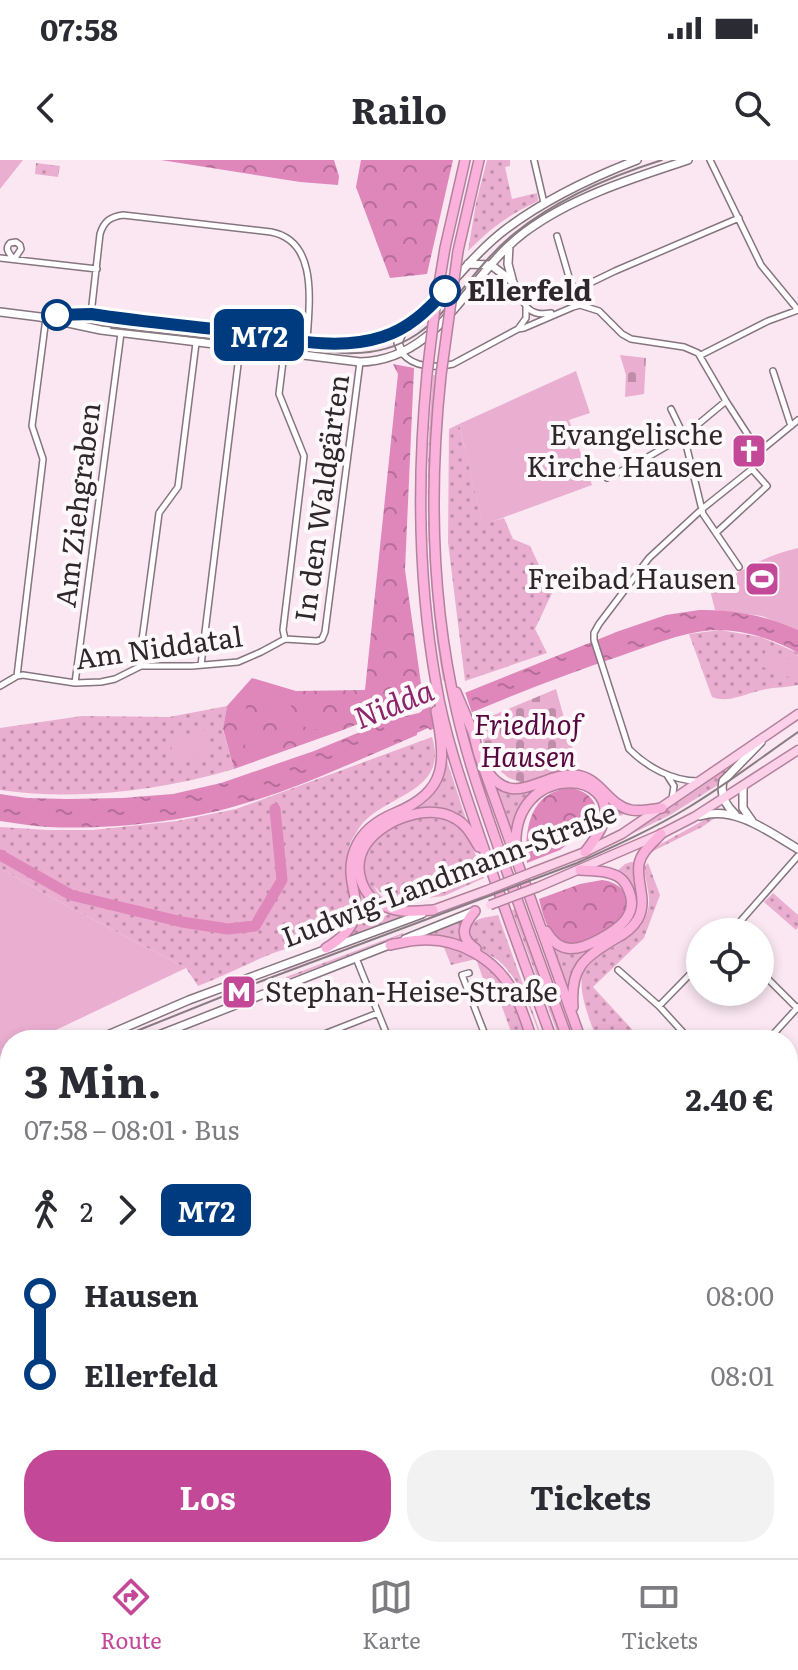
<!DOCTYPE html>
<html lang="de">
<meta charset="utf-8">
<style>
:root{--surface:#fff;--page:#f2f2f3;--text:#2b2b33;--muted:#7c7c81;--line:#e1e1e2;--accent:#c44898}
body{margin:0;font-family:Literata,serif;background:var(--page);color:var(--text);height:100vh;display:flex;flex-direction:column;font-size:30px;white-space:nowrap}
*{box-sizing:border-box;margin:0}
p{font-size:26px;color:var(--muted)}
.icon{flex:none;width:44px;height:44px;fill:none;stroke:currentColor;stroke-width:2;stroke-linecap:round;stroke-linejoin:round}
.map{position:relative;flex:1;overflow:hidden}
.drawer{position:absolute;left:0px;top:870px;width:798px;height:528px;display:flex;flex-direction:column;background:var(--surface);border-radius:32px 32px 0 0;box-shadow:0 4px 12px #0003}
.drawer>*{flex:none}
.badge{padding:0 16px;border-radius:12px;font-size:28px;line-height:52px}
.controls{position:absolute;left:686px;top:758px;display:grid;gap:16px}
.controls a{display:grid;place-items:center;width:88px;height:88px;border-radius:50%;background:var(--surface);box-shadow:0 4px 12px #0003;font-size:40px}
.map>.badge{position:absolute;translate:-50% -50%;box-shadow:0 0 0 4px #fff}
.legs{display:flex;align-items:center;gap:12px;height:88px;padding:0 24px;font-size:26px}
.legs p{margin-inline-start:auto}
.summary{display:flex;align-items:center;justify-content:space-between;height:136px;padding:0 24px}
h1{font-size:44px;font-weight:700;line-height:60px}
.primary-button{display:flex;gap:16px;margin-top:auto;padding:16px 24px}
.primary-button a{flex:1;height:92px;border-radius:32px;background:var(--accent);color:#fff;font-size:32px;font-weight:700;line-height:92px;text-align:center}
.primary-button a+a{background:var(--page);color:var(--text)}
ul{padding:0 24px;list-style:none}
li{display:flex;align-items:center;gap:28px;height:80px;font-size:30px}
li i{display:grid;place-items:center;width:12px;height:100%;margin:0 10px;background:currentColor}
li i::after{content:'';width:20px;height:20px;margin:-10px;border:6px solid;border-radius:50%;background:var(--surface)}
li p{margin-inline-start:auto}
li:first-child i{background:linear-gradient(#0000 50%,currentColor 0)}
li:last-child i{background:linear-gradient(currentColor 50%,#0000 0)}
.status{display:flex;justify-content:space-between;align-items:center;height:56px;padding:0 40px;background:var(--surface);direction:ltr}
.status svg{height:22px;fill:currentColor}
header{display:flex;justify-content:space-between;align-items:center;height:104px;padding:0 24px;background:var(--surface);font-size:36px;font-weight:700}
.dock{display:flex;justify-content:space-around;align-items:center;height:112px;border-top:2px solid var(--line);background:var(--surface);font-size:22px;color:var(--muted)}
.dock a{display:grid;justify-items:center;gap:4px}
.dock .on{color:var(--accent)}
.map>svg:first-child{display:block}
.grass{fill:url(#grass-dots)}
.forest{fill:url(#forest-crowns)}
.cemetery{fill:url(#cemetery-stones)}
.garden{fill:#eaaed0}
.water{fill:url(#water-ripples)}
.pier{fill:#fae7f1}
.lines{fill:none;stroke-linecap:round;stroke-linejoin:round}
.river{stroke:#df87bb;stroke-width:11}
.street-casing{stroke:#86757e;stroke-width:8}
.secondary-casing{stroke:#86757e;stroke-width:10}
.primary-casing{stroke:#b3819d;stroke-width:11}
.highway-casing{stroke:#b3819d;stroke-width:12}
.street{stroke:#fff;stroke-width:5}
.secondary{stroke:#fff;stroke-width:7}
.primary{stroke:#fcd0e9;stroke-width:8}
.highway{stroke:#fab1db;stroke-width:9}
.tram{stroke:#887c82;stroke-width:2}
.primary-bridge-casing{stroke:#b3819d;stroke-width:11;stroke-linecap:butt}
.highway-bridge-casing{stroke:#b3819d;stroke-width:12;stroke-linecap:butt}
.primary-bridge{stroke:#fcd0e9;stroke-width:8}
.highway-bridge{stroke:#fab1db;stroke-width:9}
.line-1-casing{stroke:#fff;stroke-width:18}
.line-1{stroke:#003b80;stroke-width:12}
.stop-1-dot{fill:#fff;stroke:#003b80;stroke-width:4}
.labels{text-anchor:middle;stroke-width:8;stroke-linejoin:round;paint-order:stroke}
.stop-label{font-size:28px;font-weight:bold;fill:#2e272b;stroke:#fdf9fb;text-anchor:start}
.poi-label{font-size:28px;fill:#2e272b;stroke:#fdf9fb;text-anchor:end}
.street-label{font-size:28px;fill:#2e272b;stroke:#fdf9fb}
.park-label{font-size:28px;font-style:italic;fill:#58073f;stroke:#fdf9fb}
.water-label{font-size:30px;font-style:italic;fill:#8d256a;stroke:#fdf9fb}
</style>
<div class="status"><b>07:58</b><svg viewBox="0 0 49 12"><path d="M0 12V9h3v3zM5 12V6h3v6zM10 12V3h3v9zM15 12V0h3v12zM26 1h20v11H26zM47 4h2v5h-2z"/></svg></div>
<header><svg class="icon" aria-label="back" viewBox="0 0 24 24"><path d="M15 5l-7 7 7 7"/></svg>Railo<svg class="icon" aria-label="search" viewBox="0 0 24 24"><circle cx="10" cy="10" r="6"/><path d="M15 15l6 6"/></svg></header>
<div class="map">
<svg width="798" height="1398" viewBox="0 0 798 1398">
<defs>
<pattern id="grass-dots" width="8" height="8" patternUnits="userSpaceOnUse" patternTransform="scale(2)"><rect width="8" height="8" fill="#eaaed0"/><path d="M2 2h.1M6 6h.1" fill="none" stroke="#be8ea9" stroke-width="1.8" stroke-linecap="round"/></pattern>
<pattern id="forest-crowns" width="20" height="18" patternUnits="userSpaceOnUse" patternTransform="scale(2)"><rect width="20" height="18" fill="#df86bb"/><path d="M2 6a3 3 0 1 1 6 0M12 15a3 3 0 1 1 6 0" fill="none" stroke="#b56e98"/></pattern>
<pattern id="cemetery-stones" width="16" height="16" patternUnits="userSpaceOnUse" patternTransform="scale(2)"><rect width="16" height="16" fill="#eaaed0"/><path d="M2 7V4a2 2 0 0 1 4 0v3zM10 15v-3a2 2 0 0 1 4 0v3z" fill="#be8ea9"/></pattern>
<pattern id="water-ripples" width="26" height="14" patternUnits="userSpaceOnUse" patternTransform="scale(2)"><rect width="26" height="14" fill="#df87bb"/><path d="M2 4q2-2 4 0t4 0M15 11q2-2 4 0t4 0" fill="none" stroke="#b56e98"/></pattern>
</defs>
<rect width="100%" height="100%" fill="#fae7f1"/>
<path class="grass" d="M487,0h23v6l-5,1 7,32 25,-6 1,8c-31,15 -46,26 -70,50l8,-48z
M36,3l24,3 -2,11 -23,-3z
M433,215h2c-9,102 -8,205 10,305l-2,1c-17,-102 -19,-203 -10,-306z
M459,264l24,100 21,-6 9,21 17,7 22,47 -17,36 12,24 -82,28 -17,-139 1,-113z
M720,470l41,7 37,16v32c-13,3 -27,2 -40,6 -16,4 -30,12 -46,6l-23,-63z
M227,546l-4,24 11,39c-75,22 -156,32 -234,21v-62l82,-12 87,1z
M432,577c18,57 -50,57 -73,91 -3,5 -7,11 -9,16 -9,25 12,56 -7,77 -17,19 -48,24 -72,33 -24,10 -48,22 -73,32l-12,-18 -132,-69 -54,-31v-41l47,3h46l84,-9 59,-12z
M444,592l24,73c-7,-6 -13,-11 -21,-14 -10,-3 -21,-2 -31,0 -18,4 -36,13 -48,27 -23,25 -11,58 16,72l-11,6 -17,4c7,-25 -9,-49 3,-73 22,-48 79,-20 85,-95z
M725,610l1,2 -5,11 -51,32 -73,36 73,-43z
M563,618c34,-3 38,22 65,34l-22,11c13,-63 -87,-56 -93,12l-19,-51c23,17 45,1 69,-6z
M435,657c32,4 40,35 49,61l-40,18 -42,5 -22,-9 -6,-6 4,7 12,10c-36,-13 -32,-51 -4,-71 14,-11 32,-14 49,-15z
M708,658h7l-13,9 -55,27 10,-8z
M631,702h4c0,16 6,33 1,50 -7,25 -40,28 -56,47 -7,9 -8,20 -12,28l-16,-42 31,5 51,-44 -18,-34 9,-8z
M648,703l12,32 -16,43 -51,49 47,51 -2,2h-41c-6,-17 -20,-49 -14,-66 4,-9 14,-17 22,-22 21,-12 45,-25 44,-54 -1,-10 -4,-21 -5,-31z
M773,733l25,22v12l-2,3 -32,-28z
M453,747l-169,64 -1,-3z
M515,749l47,131h-2l-48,-130z
M391,753l17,2 -61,22 9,-12 25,-7z
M498,755l45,125h-3v-4c-10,-27 -19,-55 -41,-75 -10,-8 -31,-15 -30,-29 1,-15 18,-14 29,-17z
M467,758l-2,24 -17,-3 -23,-2v-3z
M403,773v2l-8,3 -108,41 -1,-2z
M443,785c29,7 57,25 71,52 7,13 11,29 16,43h-16l-21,-58 -8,2 -9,-25 -25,6z
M664,1388h32l5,10h-13l-5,-10 -2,10h-19z"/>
<path class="forest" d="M161,0h173l5,16 -1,9 -38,-3z
M361,0h92l-26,114 -37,4 -34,-91z
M393,204l21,4 -9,202 18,128 -80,32 -109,39 -11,-40 4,-23 25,-28 44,13 69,-1 33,-316z
M572,628c21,5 30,19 22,40l-15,7 -19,15 -33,13c-3,-34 3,-73 45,-75z
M602,720c23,3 33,21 18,41 -11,13 -47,30 -63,18 -11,-10 -15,-27 -18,-40l41,-15z"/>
<path class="cemetery" d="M620,195l26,3 -2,36 -19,3 1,-22z
M556,529l22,79 -29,6 -25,9 -15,-5 -19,-15 -13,-41z
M5,1281l5,8v99h148l5,10h-163v-115z"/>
<path class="garden" d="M0,0h23l-23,29z
M576,211l14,42 -21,7 23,65 -109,40 -24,-101z
M798,388v82l-36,-14 -47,-6 -5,-20c29,-19 54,-34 88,-42z
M766,490l32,12v13l-2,5 -36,-14z
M206,570l6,24 -37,9 -6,-25z
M0,708l54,31 132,69 -151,72h-25v12l-10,5z
M0,1095l10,26v150l-10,-5z
M798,1141v257h-97l-5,-10h92v-242z
M531,1388h90l-2,10h-79z"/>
<path class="water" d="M699,450c35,-1 67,6 99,20v23c-24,-14 -54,-23 -81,-23 -33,1 -64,15 -94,25 -66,22 -130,48 -193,75l-2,-2 -11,5v2c-59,25 -119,54 -181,71 -54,16 -132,24 -188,21 -16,-1 -32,-4 -48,-6v-27l27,4 40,1 55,-1 51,-4 48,-11 93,-32 75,-31 30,-7 3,-2v-1l197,-79 47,-16z"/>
<path class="pier" d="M464,529l9,27 -39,16 -4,-30z"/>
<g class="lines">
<path class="river" d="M253,590c-5,-12 -13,-25 -13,-37 -1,-20 19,-32 36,-19 6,5 10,15 14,22 25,9 30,12 56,2
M0,695l71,40 111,27 46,7 27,-3 27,-46 -7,-71"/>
<defs>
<path id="street" d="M534,0l10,43
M557,76l14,48 8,7
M12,97c-4,-5 -7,-9 -2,-14l6,-1 4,3 1,4 -6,9
M0,98l97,11
M513,122c10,19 13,36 38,31
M580,145l-1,-14 5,-5 31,-15 124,-53
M91,154l9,-80c4,-13 10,-17 23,-19l148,17c48,9 38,72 36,109
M518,169l8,-11v-12
M284,193l-5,41 25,62 -21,174 2,9
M402,193c12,15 34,15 51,11l65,-35 6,-1 49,-21 7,-2 19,6 23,23 9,5 53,8 14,6 28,48 33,51
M701,195l67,-34 30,-11 -37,-45 -51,-105
M773,211l18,55
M671,249l13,27 19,78 36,53
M607,318l34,-17 43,-25 42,-35
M717,372l50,-46 -15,-17
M201,505l39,-317
M141,506l-1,-11 18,-134 1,-8 19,-26 18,-144
M17,516l26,-217 -11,-33 14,-108
M75,523l46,-350
M0,526l17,-10 6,-1 52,8 26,-1 14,-3 26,-13h51l46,-4 23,-10 24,-13 32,2 5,-2 3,-7 35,-270
M667,615l7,11 -2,13
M698,621c-26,0 -51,-14 -69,-32l-35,-109v-7l5,-9 50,-66 53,-49 50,-40 7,-17 39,-32
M731,772l67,-76
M356,798l33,82
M618,810l41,36 31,34
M760,811l38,38
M469,813l-7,2 25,65
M659,846l41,-42
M309,880l69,-27
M768,880l30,-33
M788,995l10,11
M788,1127l10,6
M0,1273l10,5
M231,1388l5,10
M406,1388l8,10"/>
<path id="secondary" d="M509,86l-1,18 4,15
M468,104l23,1 22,17
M0,152l40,5 61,13 259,32c81,-2 108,-88 165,-130 47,-35 108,-54 163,-72
M46,157l45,-3 241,30c91,4 112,-68 174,-115 40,-30 84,-51 131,-69
M402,193l-4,-10 5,-13
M743,626v22l9,13
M735,654c-10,-9 -15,-20 -12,-33l38,-39
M700,656c35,-11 69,16 98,33
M405,779l67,-27
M96,880l93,-40 233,-86
M146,880l248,-97
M0,919l10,-4
M0,938l10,-4"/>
<path id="primary" d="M533,712l52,-20 37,-18 176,-120
M538,727l123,-53 33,-17 104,-67
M433,750l52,-19"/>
<path id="highway" d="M445,88l20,-88
M458,91l21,-91
M427,214c-10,103 -9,207 9,309 9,55 29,110 47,163 22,65 46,129 69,194
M441,215c-12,113 -10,227 16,338 12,53 31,104 49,156 21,57 41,114 62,171
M456,532l17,40 6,23 102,285
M488,612c26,37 54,1 86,3 26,1 33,30 57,35 10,2 21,-1 31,-2
M516,688c-5,-86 108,-80 86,-22 -4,10 -11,18 -17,26
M433,750c-14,1 -30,3 -44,-2 -27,-8 -39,-41 -22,-65 17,-24 62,-40 89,-24 11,6 16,17 23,28
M475,751c-13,15 -16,26 1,38
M546,771c14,24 32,20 54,8 18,-10 39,-24 29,-48 -3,-8 -9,-15 -17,-17 -10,-4 -21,-3 -32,-4
M390,785c10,-2 21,-5 31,-5 38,-2 75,19 93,53 8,15 13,31 18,47
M326,788c57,-35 12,-57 29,-99 7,-18 23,-29 40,-36 53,-22 51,-51 41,-102
M573,847c-3,-40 11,-49 42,-68 10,-5 17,-10 23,-20 10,-19 -2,-36 1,-55 2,-12 14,-21 22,-30
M639,1398l1,-10
M652,1398l2,-10"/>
</defs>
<use href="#street" class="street-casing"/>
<use href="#secondary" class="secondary-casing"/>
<use href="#primary" class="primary-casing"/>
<use href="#highway" class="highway-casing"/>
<use href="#street" class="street"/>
<use href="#secondary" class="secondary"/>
<use href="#primary" class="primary"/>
<use href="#highway" class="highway"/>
<path class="tram" d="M111,168l232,25c94,5 111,-71 172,-120 42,-34 96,-57 147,-73
M114,880l145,-58 318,-119c38,-17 76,-34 112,-56 38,-23 73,-50 109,-75
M0,930l10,-4"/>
<defs>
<path id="primary-bridge" d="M485,731l48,-19
M490,745l48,-18"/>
<path id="highway-bridge" d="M427,214l8,-66 10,-60
M441,215l17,-124"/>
</defs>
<use href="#primary-bridge" class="primary-bridge-casing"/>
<use href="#highway-bridge" class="highway-bridge-casing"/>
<use href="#primary-bridge" class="primary-bridge"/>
<use href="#highway-bridge" class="highway-bridge"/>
</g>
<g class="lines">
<defs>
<path id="line-1" d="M57,155l34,-1c44,7 89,11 133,16 50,6 109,23 158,7 26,-8 45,-26 63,-46"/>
</defs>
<use href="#line-1" class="line-1-casing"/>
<use href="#line-1" class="line-1"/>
</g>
<defs>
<symbol id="church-square" viewBox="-11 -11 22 22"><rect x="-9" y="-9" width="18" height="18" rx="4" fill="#c44898" stroke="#fdf9fb"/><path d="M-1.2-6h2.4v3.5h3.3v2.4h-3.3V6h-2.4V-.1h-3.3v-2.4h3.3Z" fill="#fff"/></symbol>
<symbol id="stadium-square" viewBox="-11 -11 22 22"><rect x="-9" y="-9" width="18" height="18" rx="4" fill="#c44898" stroke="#fdf9fb"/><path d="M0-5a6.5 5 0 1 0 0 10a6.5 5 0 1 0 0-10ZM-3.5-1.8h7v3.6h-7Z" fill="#fff"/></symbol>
<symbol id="metro-square" viewBox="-11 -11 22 22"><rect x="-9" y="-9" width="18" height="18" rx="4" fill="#c44898" stroke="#fdf9fb"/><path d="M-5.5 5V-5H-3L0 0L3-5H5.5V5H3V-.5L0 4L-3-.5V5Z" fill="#fff"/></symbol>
</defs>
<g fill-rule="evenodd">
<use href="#church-square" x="729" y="271" width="40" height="40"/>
<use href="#stadium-square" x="742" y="399" width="40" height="40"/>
<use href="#metro-square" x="219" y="812" width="40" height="40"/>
</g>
<g class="stop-1-dot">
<circle cx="445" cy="131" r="14"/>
<circle cx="57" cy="155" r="14"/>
</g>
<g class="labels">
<g class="stop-label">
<text x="467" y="141">Ellerfeld</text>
</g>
<g class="poi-label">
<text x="723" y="285">Evangelische<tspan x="723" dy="32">Kirche Hausen</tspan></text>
<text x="736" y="429">Freibad Hausen</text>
<text x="265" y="842" text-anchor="start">Stephan-Heise-Straße</text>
</g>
<g class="street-label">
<text transform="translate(322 338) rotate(-82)" y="10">In den Waldgärten</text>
<text transform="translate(78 345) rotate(-83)" y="10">Am Ziehgraben</text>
<text transform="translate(159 488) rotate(-8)" y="10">Am Niddatal</text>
<text transform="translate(449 715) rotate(-21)" y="10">Ludwig-Landmann-Straße</text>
</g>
<g class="park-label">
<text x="528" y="575">Friedhof<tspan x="528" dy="32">Hausen</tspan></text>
</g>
<g class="water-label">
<text transform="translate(394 545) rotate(-22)" y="10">Nidda</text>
</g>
</g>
</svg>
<div class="controls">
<a><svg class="icon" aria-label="locate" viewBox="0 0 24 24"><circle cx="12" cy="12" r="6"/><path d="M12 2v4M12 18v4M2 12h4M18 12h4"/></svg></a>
</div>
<b class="badge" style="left:259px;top:175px;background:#003b80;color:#fff">M72</b>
<section class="drawer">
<div class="summary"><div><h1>3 Min.</h1><p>07:58 – 08:01 · Bus</p></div><b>2.40 €</b></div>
<div class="legs"><svg class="icon" aria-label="walk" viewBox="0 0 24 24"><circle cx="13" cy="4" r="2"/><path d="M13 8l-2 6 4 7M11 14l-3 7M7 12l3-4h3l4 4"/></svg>2<svg class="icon" aria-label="forward" viewBox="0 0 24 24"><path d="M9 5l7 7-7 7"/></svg><b class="badge" style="background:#003b80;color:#fff">M72</b></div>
<ul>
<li><i style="color:#003b80"></i><b>Hausen</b><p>08:00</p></li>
<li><i style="color:#003b80"></i><b>Ellerfeld</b><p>08:01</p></li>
</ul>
<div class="primary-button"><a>Los</a><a>Tickets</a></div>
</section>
</div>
<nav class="dock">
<a class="on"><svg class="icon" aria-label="directions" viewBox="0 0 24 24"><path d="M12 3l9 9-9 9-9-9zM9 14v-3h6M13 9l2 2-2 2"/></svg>Route</a>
<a><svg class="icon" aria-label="map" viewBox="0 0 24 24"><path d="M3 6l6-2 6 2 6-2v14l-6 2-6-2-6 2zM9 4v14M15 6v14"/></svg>Karte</a>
<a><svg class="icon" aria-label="tickets" viewBox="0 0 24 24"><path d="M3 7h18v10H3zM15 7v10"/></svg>Tickets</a>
</nav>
